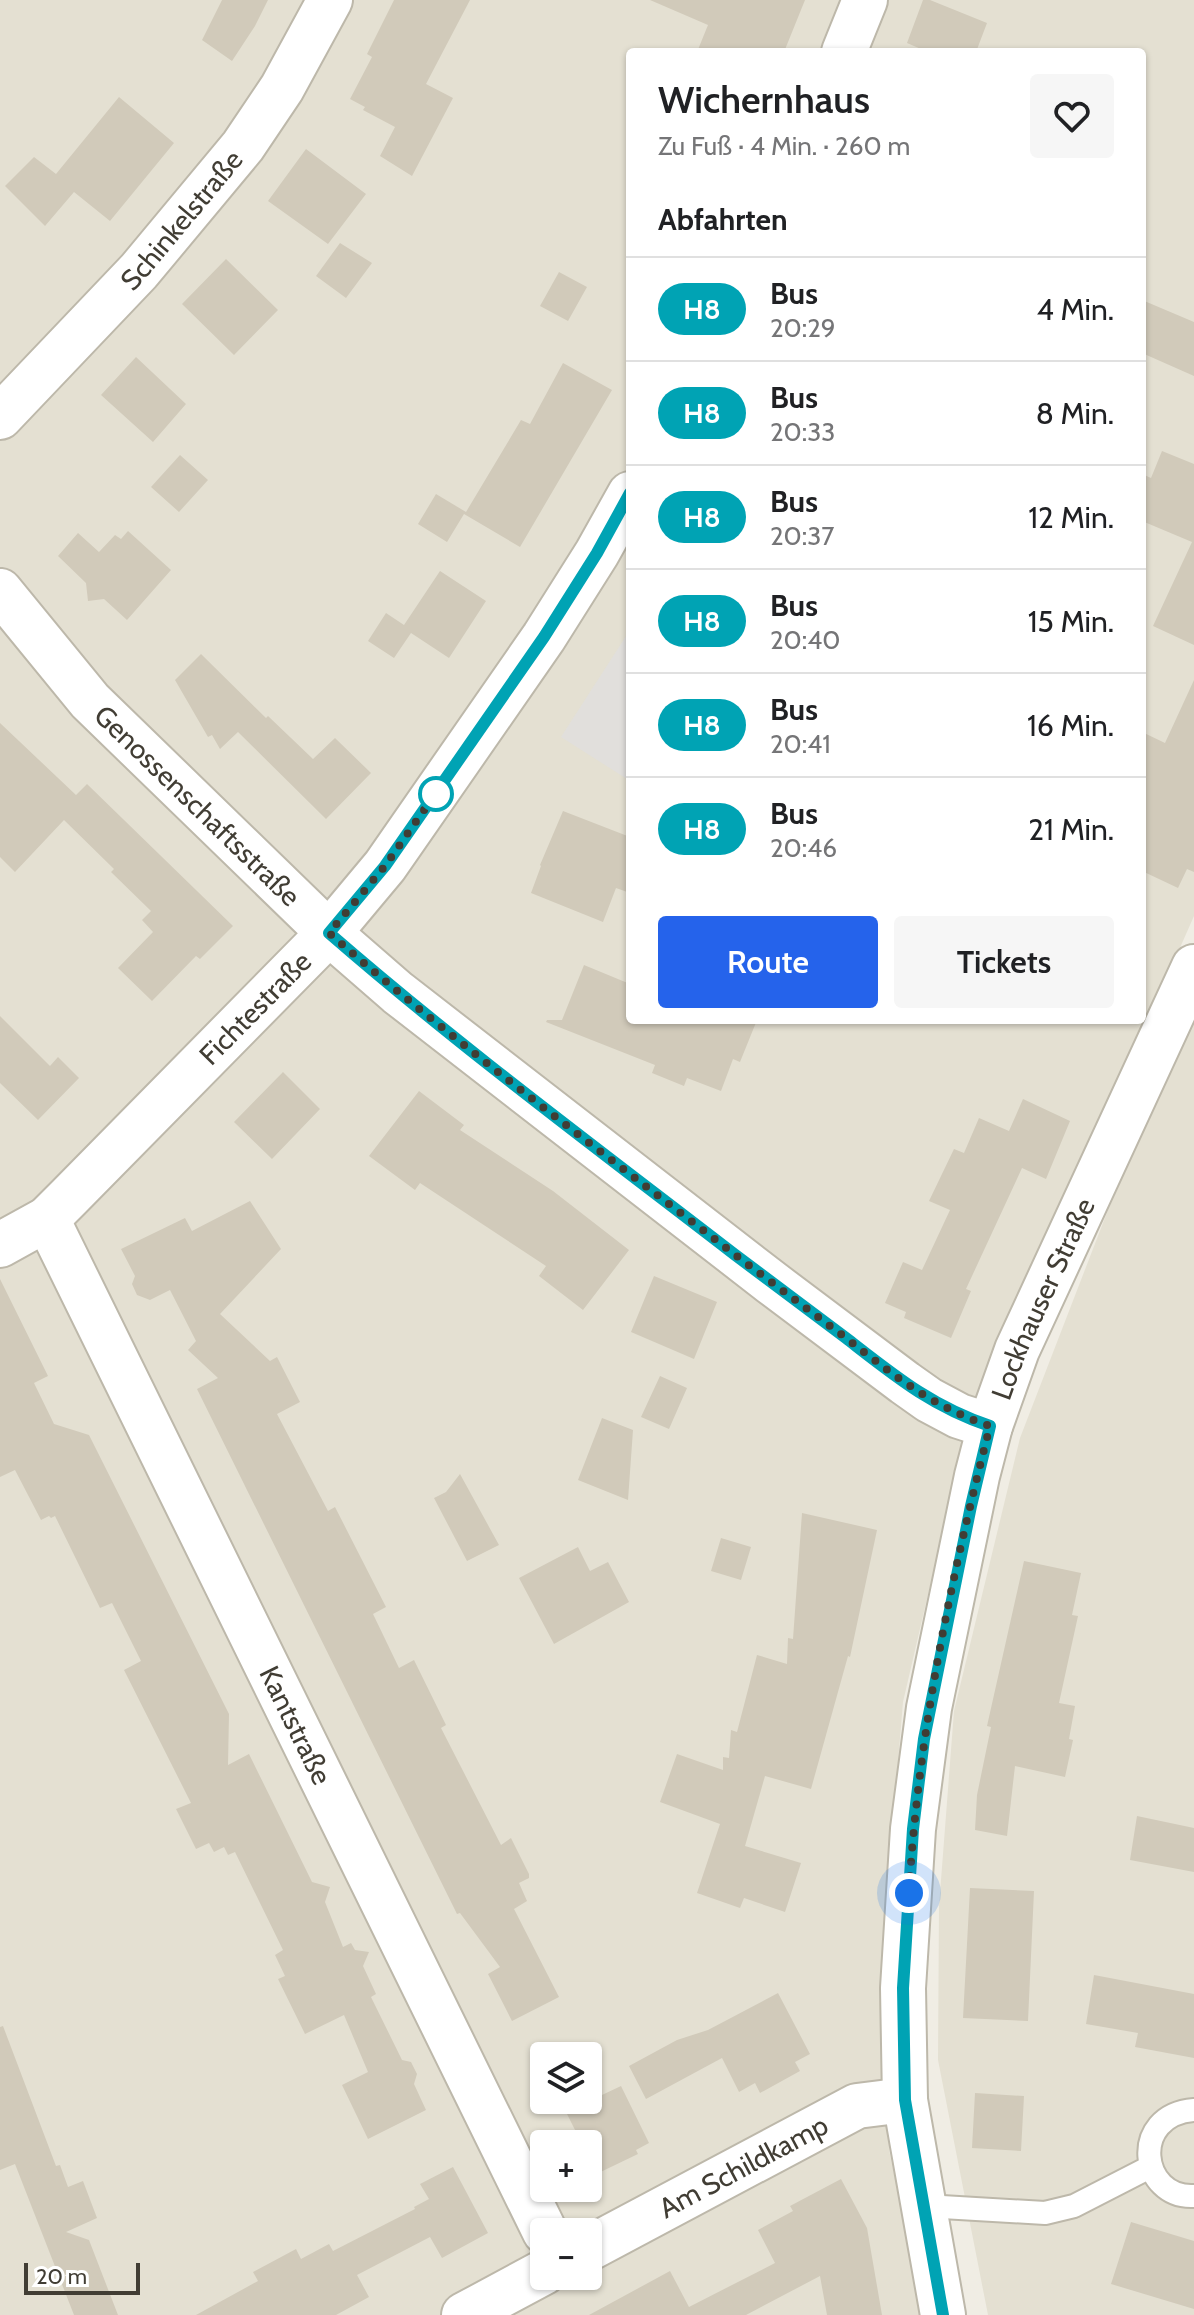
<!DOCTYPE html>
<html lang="de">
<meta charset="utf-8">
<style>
:root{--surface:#fff;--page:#f6f6f6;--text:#202124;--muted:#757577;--line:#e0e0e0;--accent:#2563eb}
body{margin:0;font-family:Cabin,sans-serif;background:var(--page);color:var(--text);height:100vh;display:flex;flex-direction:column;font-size:30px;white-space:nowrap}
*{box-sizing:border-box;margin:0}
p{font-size:26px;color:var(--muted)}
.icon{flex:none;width:44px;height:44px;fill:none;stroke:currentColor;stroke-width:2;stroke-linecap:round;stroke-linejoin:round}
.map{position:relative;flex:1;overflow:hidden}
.drawer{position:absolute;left:626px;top:48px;width:520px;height:976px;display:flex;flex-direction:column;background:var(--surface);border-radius:8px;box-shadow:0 2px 6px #0004}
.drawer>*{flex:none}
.badge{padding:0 16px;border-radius:26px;font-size:28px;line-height:52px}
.controls{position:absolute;left:530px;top:2042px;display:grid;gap:16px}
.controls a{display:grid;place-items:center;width:72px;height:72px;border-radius:8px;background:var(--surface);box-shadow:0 2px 6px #0004;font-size:40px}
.scale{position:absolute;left:24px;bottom:20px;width:116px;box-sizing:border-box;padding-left:8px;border:4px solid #413d34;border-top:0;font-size:22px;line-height:28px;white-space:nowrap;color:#413d34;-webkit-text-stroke:6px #fff;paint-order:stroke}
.you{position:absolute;width:40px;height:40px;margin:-20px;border:6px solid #fff;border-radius:50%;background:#1a73e8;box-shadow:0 0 0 12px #1a73e833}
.map>.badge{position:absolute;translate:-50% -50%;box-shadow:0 0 0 4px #fff}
h2{padding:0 32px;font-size:30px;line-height:72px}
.round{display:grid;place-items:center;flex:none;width:84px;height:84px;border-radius:8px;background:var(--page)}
.summary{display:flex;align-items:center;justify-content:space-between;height:136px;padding:0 32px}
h1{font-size:38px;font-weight:600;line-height:60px}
.primary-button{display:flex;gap:16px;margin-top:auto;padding:16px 32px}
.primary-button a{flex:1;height:92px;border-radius:8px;background:var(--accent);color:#fff;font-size:32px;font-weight:600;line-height:92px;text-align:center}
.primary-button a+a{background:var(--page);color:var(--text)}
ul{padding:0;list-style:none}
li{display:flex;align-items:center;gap:24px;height:104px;padding:0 32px;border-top:2px solid var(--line)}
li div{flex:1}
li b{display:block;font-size:30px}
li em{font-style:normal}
li .badge{min-width:88px;font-weight:700;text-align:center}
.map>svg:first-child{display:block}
.residential{fill:#e4e0d2;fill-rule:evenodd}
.parking{fill:#e1dfdc}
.building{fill:#d1caba}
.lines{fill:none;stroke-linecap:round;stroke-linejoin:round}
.service-casing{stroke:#bdb8aa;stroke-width:26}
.minor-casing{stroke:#bdb8aa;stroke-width:48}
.tertiary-casing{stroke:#bdb8aa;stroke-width:48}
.service{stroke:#fff;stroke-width:22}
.minor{stroke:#fff;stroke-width:44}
.tertiary{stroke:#fff;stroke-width:44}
.line-casing{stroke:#fff;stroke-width:18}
.line{stroke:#00a3b4;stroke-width:12}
.walk{stroke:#413d34;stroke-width:8;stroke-dasharray:0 14.4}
.stop-dot{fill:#fff;stroke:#00a3b4;stroke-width:4}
.labels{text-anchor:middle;stroke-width:6;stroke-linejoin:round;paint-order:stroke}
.street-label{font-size:28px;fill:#413d34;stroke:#fff}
</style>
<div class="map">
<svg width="1194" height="2315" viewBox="0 0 1194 2315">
<rect width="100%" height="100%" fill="#f0ede4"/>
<path class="residential" d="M0,0h1194v916l-229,519 -62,267 -19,229 5,219 35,165h-924zM630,52h512v968h-512zM544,2056h44v44h-44zM544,2144h44v44h-44zM544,2232h44v44h-44z
M1194,1017v1298h-206l-50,-255 1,-154 15,-195 66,-273 88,-228z"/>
<path class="parking" d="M630,630v144l-3,5 -66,-42z"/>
<path class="building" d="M222,0h46l-13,26 -23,35 -30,-21z
M394,0h76l-44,84 27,14 -41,78 -32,-20 15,-29 -32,-17 2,-3 -15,-8 22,-42 -5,-3z
M650,0h155l-21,52h-87l11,-27z
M923,0h7l57,23 -11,29h-48l-21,-9z
M119,97l55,46 -64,78 -36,-29 -29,34 -40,-40 29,-29 22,17z
M306,149l60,45 -38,50 -60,-43z
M340,243l32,20 -26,35 -30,-22z
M226,259l52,51 -44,45 -52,-51z
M559,272l28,15 -19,34 -28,-15z
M1142,300l52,22v54l-52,-23z
M136,357l50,47 -33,38 -52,-47z
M563,363l49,27 -92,157 -56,-33 -17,28 -29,-18 18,-30 30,18 55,-92 9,4z
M1162,451l32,13v181l-41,-19 39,-84 -50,-21v-47l9,4z
M180,455l28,25 -29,32 -28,-25z
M128,531l43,39 -44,50 -23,-21 -16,2 -2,-18 -28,-27 20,-23 21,19 16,-17 6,4z
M440,571l46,30 -37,57 -38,-25 -17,25 -26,-17 18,-28 18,12z
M201,654l65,64 2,-2 45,43 22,-21 36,35 -45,46 -88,-87 -18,17 -8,-14 -4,2 -33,-57z
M1194,680v192l-7,-3 -9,19 -36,-17v-139l23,11z
M0,723l76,72 11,-11 146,142 -33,33 -4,-3 -44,45 -34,-33 35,-36 -11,-12 9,-9 -40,-39 3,-3 -50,-49 -49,52 -15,-15z
M563,811l67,26v56l-14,-5 -13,34 -72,-29 10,-27 -1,-1z
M584,965l46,19v36h127l-17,42 -7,-3 -12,32 -34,-13 -3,8 -32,-13 3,-8 -109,-43 1,-2h15z
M0,1016l50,50 8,-9 21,21 -41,42 -38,-37z
M283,1072l37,37 -48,50 -38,-37z
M419,1091l45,34 -4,5 93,61 76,59 -46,60 -44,-34 7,-10 -126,-83 -5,7 -46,-34z
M1023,1099l47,22 -24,58 -24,-11 -56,121 5,2 -20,47 -47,-20 2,-6 -21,-9 18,-41 19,8 28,-60 -21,-9 25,-52 10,4 15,-35 30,13z
M250,1201l31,48 -61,65 50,47 7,-4 23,45 -23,12 51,97 7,-4 51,100 -13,7 26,54 15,-8 32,65 -5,3 60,117 10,-7 18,36v4l-10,5 8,18 -13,8 45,88 -47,24 -24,-47 12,-7 -40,-54 -3,1 -260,-525 21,-11 -30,-28 8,-9 -26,-51 -20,10 -13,-5 -5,-11 3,-8 -14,-27 64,-31 7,13z
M654,1276l63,26 -23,57 -63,-27z
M0,1279l48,97 -14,7 20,41 35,11 140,279 -1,51 21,-11 63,128 18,5 -5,15 18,45 8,-4 4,7 14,2 -6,14 13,28 -5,3 31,63 9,2 6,12 -3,10 12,26 -58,29 -26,-54 26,-13 -24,-57 -39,19 -27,-55 7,-3 -10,-21 8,-5 -48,-98 -7,3 -4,-8 -10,5 -5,-9 -13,6 -20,-40 15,-6 -67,-133 17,-9 -29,-58 -12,5 -45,-92 -4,2 -2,-2 -8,4 -26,-50 -15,7z
M660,1376l27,12 -18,41 -28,-12z
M602,1418l31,12 -5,70 -50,-20z
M460,1474l39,71 -32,16 -33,-63 12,-6z
M802,1513l75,17 -27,127 -2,-1 -37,133 -46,-13 -20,70 56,17 -16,49 -41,-14 -4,10 -43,-15 23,-69 -60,-22 17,-48 46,16v-13l6,1 2,-28 6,2 20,-77 30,9 1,-26 5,1z
M721,1538l30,9 -10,33 -30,-9z
M578,1547l12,24 18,-9 21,40 -75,42 -35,-66z
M1024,1561l57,12 -9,42 6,1 -19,87 16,3 -6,33 4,1 -8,37 -50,-11 -8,70 -32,-6 2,-35 14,-68 -4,-1z
M1137,1816l57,12v44l-64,-12z
M970,1888l64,3 -6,130 -65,-3z
M1094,1975l100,19v64l-59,-11 3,-14 -52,-9z
M778,1993l32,61 -15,8 5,9 -40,22 -5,-10 -16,9 -17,-34 -76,41 -17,-33 48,-26 31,-10z
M3,2026l53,140 4,-1 8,22 15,-6 14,37 -31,14 23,8 29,75h-44l-59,-151 -15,6v-143z
M621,2086l28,57 -13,7 2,4 -50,24v-34h-6l-16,-32z
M975,2093l49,3 -3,55 -49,-3z
M453,2167l35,66 -46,25 -12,-21 -73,38 12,22 -33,18h-140l62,-34 -5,-9 43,-23 5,10 28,-15 4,7 82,-42 -1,-2 15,-8 -9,-15z
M841,2179l26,49 15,87h-55l-7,-39 -74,39h-157l81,-44 19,36 86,-44 -17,-33 35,-19 -3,-5z
M1131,2222l63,19v68l-83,-25z"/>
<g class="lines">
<defs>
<path id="service" d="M1194,2110c-65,5 -54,89 0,86
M925,2206l120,7 29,-7 76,-39"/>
<g id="minor">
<path d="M844,52l21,-52"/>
<path id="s1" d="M0,417l139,-146 104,-125 39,-58 48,-88"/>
<path id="s2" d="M0,591l90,110 239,232 69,60 374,290 133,100 24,17 30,16 31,10"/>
<path id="s3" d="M47,1219l498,1013"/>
<path id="s4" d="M0,1245l47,-26 22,-22 260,-264 56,-67 159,-229 53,-84 33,-59"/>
<path id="s5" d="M588,2249l269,-143 48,-6"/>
<path d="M464,2315l80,-43"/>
</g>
<g id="tertiary">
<path id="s6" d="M943,2315l-38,-215 -2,-112 10,-159 16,-121 48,-232 13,-50 27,-76 177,-383"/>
</g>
</defs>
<use href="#service" class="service-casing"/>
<use href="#minor" class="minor-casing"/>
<use href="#tertiary" class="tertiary-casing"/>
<use href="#service" class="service"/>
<use href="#minor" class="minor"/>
<use href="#tertiary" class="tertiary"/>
</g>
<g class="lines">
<defs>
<path id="line" d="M630,493l-33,60 -53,84 -159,229 -56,67c130,113 269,216 405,321 37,28 75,56 112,84 49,38 85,68 144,88l-19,80 -47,233 -11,90 -10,159 2,112 38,215"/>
</defs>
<use href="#line" class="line-casing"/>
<use href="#line" class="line"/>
<path class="walk" d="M436,794l2,-4 -53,76 -56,67c130,113 269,216 405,321 37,28 75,56 112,84 49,38 85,68 144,88 -39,152 -72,309 -81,467"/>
</g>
<circle class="stop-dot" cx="436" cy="794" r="16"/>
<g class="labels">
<g class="street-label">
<text dy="10" stroke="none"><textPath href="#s1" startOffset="268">Schinkelstraße</textPath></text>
<text dy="10" stroke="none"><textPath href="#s2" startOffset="292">Genossenschaftsstraße</textPath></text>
<text dy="10" stroke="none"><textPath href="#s4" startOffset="350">Fichtestraße</textPath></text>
<text dy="10" stroke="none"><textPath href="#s6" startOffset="1038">Lockhauser Straße</textPath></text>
<text dy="10" stroke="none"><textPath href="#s3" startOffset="564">Kantstraße</textPath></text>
<text dy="10" stroke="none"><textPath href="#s5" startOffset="176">Am Schildkamp</textPath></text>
</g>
</g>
</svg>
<div class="controls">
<a><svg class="icon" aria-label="layers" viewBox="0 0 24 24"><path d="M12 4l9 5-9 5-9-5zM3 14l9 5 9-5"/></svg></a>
<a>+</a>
<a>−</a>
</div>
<div class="scale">20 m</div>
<div class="you" style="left:909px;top:1893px"></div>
<section class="drawer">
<div class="summary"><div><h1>Wichernhaus</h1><p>Zu Fuß · 4 Min. · 260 m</p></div><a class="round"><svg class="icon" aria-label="heart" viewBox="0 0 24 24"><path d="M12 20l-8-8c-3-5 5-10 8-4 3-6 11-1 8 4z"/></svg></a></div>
<h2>Abfahrten</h2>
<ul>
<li><span class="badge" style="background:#00a3b4;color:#fff">H8</span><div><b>Bus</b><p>20:29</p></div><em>4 Min.</em></li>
<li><span class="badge" style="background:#00a3b4;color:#fff">H8</span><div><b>Bus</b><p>20:33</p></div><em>8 Min.</em></li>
<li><span class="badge" style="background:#00a3b4;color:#fff">H8</span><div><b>Bus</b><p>20:37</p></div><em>12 Min.</em></li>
<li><span class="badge" style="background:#00a3b4;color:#fff">H8</span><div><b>Bus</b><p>20:40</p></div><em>15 Min.</em></li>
<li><span class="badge" style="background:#00a3b4;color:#fff">H8</span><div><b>Bus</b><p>20:41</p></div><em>16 Min.</em></li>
<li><span class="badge" style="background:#00a3b4;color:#fff">H8</span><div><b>Bus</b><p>20:46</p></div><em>21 Min.</em></li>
</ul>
<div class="primary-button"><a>Route</a><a>Tickets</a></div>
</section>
</div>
